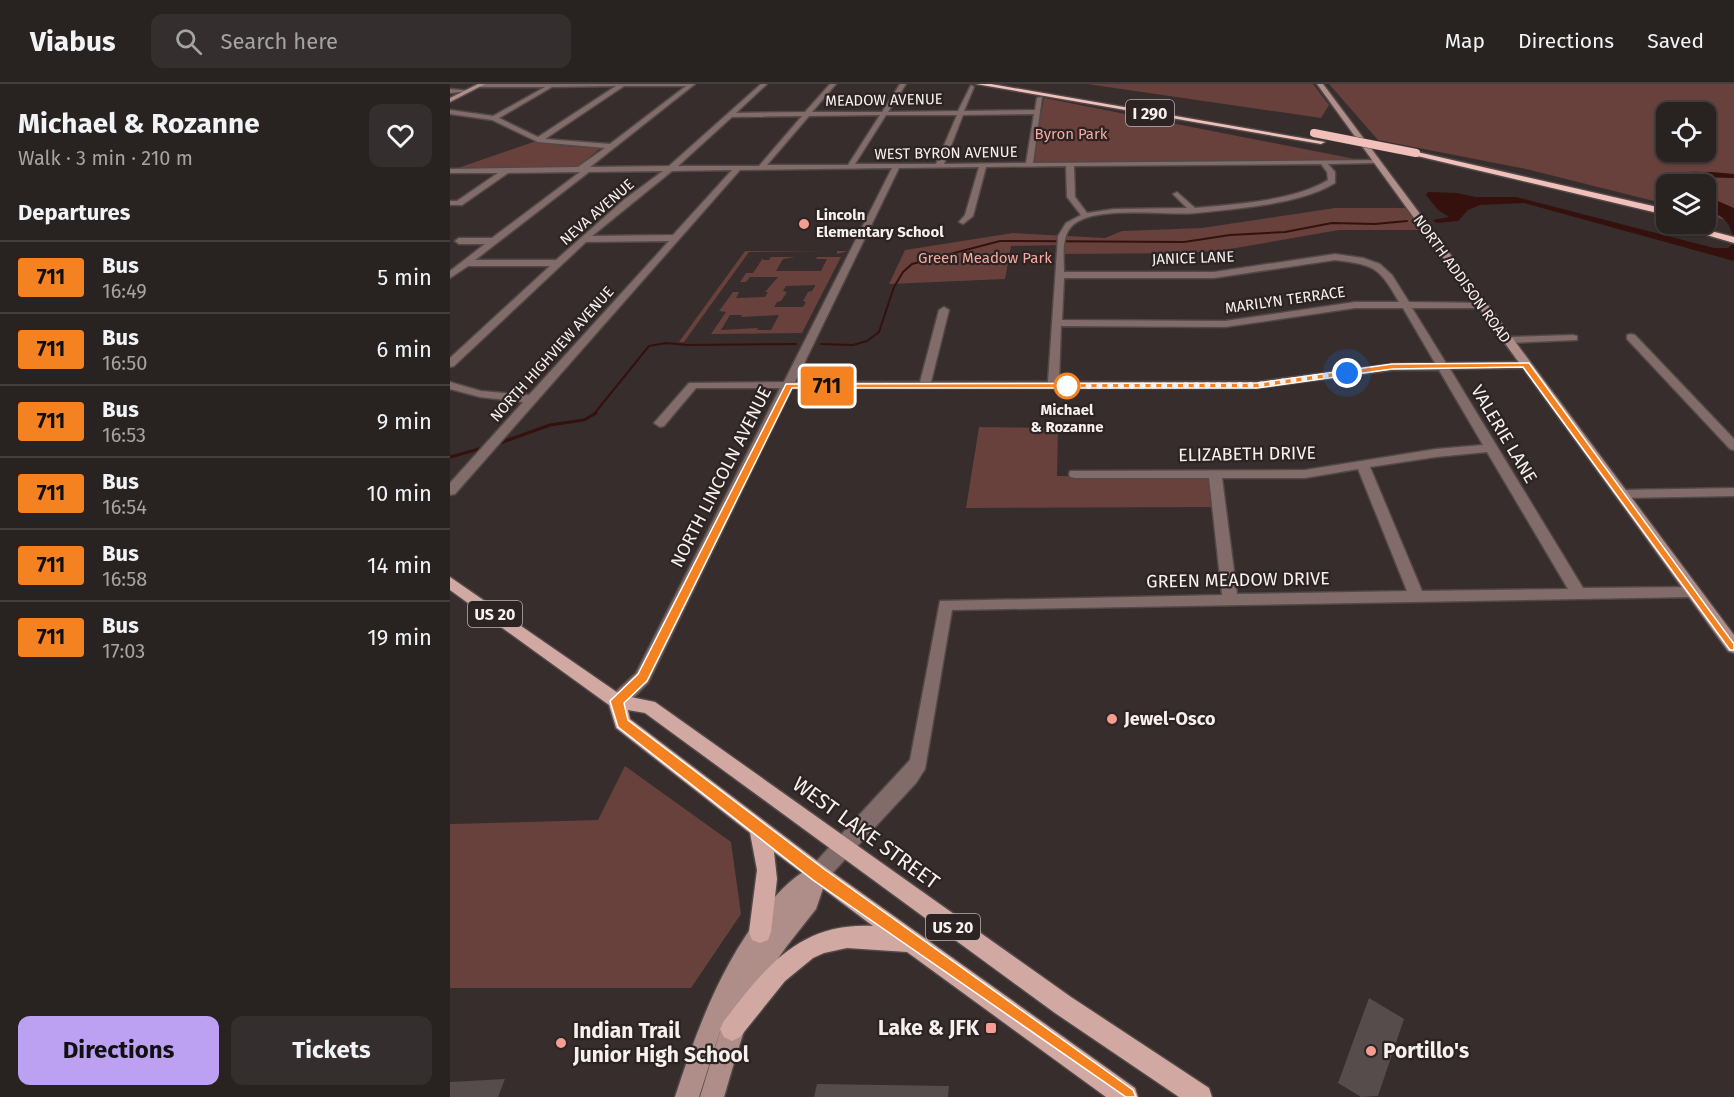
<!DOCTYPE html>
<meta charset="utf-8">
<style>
:root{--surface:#282221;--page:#342f2e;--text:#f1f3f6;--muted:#a5a4a5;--line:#443f3f;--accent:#bca0f2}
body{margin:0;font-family:"Fira Sans",sans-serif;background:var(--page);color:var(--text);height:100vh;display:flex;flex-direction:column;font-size:22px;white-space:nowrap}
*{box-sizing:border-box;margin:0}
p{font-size:20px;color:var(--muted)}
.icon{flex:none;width:33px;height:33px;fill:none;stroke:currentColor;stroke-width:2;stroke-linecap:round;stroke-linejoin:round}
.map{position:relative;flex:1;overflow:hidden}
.drawer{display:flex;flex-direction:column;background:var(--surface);width:450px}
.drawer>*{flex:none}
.badge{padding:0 12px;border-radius:4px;font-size:21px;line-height:39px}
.tools{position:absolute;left:1206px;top:18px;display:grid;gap:12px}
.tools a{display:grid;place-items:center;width:60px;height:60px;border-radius:12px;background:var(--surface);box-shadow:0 2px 4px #0004,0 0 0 2px var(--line);font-size:30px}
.you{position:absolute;width:30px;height:30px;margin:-15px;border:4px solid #fff;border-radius:50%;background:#1a73e8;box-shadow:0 0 0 9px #1a73e833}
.map>.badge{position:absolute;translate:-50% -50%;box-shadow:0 0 0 3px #fff}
h2{padding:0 18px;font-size:22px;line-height:54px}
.round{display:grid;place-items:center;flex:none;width:63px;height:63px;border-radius:12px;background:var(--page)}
.summary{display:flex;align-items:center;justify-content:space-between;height:102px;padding:0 18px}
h1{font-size:28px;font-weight:700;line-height:45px}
.action{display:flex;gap:12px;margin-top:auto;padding:12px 18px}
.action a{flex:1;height:69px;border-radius:12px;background:var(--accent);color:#111;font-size:24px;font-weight:700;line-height:69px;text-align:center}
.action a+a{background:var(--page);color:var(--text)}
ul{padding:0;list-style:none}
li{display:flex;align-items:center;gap:18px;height:72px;padding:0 18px;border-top:2px solid var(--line)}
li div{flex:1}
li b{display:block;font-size:22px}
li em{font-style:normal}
li .badge{min-width:66px;font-weight:700;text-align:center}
header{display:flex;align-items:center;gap:36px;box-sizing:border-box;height:84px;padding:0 30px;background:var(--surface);border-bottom:2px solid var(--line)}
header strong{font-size:28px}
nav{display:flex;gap:33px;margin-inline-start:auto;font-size:21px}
.search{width:420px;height:54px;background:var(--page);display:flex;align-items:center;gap:15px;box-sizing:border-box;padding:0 21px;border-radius:12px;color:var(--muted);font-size:22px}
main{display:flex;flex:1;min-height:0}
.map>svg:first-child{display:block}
.green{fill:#68413c;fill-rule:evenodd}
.water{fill:#35110e}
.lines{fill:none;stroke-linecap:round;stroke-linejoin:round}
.stream-far1{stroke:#35110e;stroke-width:2}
.stream{stroke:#35110e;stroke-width:3}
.building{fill:#564c4b}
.street-casing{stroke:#514847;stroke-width:3}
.secondary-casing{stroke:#514847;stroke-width:3}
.primary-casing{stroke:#514847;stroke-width:3}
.highway-casing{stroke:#514847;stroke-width:3}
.street{fill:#816c6a;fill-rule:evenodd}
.secondary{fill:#af8e8a;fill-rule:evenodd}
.primary{fill:#d2a8a3;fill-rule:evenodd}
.highway{fill:#f2c0ba;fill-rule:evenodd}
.highway-bridge-casing{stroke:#514847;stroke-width:9;stroke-linecap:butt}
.highway-bridge{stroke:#f2c0ba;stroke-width:8}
.line{fill:#f58220;stroke:#fff;stroke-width:1.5}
.walk{stroke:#f6f0ef;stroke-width:6;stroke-dasharray:0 10.8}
.poi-dot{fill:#f59c93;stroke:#2c2322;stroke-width:2}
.stop-dot{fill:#fff;stroke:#f58220;stroke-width:3}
.labels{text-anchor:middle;stroke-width:4.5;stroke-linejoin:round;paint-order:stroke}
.far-street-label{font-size:15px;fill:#f6f0ef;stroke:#2c2322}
.far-park-label{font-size:15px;fill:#f5aaa2;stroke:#2c2322}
.far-poi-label{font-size:15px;font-weight:bold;fill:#f6f0ef;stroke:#2c2322;text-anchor:start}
.far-stop-label{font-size:15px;font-weight:bold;fill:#f6f0ef;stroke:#2c2322}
.shield{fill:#2c2322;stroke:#b9b2b2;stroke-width:1.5}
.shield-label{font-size:16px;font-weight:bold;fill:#f6f0ef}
.street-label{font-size:18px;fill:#f6f0ef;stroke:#2c2322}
.poi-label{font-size:18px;font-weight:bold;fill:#f6f0ef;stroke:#2c2322;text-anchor:start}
.near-street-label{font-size:21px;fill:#f6f0ef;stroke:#2c2322}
.near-poi-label{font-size:21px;font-weight:bold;fill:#f6f0ef;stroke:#2c2322;text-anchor:start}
</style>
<header>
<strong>Viabus</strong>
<div class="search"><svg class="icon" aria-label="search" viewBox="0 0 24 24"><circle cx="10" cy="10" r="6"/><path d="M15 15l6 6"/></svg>Search here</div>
<nav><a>Map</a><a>Directions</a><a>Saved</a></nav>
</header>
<main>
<section class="drawer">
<div class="summary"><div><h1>Michael &amp; Rozanne</h1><p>Walk · 3 min · 210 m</p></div><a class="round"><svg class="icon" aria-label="heart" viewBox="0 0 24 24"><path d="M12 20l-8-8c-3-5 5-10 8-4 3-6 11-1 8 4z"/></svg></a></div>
<h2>Departures</h2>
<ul>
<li><span class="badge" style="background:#f58220;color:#111">711</span><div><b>Bus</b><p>16:49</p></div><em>5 min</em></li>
<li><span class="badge" style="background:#f58220;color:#111">711</span><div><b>Bus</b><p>16:50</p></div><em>6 min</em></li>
<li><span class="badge" style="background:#f58220;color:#111">711</span><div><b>Bus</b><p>16:53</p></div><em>9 min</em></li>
<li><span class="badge" style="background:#f58220;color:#111">711</span><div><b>Bus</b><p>16:54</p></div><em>10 min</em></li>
<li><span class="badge" style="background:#f58220;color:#111">711</span><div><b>Bus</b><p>16:58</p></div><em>14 min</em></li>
<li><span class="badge" style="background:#f58220;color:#111">711</span><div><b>Bus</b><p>17:03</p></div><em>19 min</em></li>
</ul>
<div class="action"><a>Directions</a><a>Tickets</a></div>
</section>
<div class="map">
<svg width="1284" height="1013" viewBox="0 0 1284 1013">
<rect width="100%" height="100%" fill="#362d2c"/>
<path class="green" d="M637,0h226l16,21 -8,13z
M879,0h405v138l-28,-7v-31h-40v20l-140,-35 -148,-29zM1216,28h40v40h-40z
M594,14l321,63 -333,3z
M86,57l28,5 38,1 -25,20 -119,1z
M885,124h74l16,22h-86l-115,20 -35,3 -127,1 1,-9 -52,1 -6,33 -116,5 16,-34 108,-17 92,5 17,-7 80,-3z
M295,167h103l-11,3v-3l-88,1 -65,90h-5z
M321,173h24l-12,2 -7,12h45l6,-12h-11l1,-2h24l-39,76 -91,1 15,-22 -7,-1 14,-19h6l-3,6 29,-1 3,-5h-3l13,-15h-28l-4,5h-6l6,-9h7l10,-15v2h6zM336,202l29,-1v1l-3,5 -4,1 -5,9 3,1 -3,5h-29l3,-5 4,-1 6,-9 -4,-1zM280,231h12l-1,2 38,-2 -8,15h-14l1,-2 -37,2z
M529,343l79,1 -1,48 156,1 2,30 -249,1z
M175,682l106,76 10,72 -50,74h-241v-164l148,-4z"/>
<path class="water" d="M1262,88l22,2v4l-44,-1 -6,7h-14l-3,-2c11,-13 29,-10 45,-10z
M978,108l28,1 20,4h40l198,51h14l6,-5c-3,-20 -9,-27 -28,-33v-14l28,12v53l-210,-58 -44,2 -12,5 -10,11 -21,2 -4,-3 16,-3 -11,-7 -12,-15z"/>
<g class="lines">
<path class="stream-far1" d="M371,260l32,1 14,-4 12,-9 15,-45 9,-15 9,-8 88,-23 184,1 46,-7 55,-3 47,-9 43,1 32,-3
M144,330l55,-68 17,-3 21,2 109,-1"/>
<path class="stream" d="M50,359l50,-18 34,-5 12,-7
M0,373l29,-8"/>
</g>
<path class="building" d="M919,914l35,21 -26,77 -17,1 -23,-14z
M55,995l-7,18h-48v-15z
M367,1000l132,2 -1,11h-134z"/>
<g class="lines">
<defs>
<path id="street" d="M28,0h217l-105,83 79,-1 92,-82h6l-31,29 69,-1 25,-28h6l-24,28h70l18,-28h6l-18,28 70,-1 13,-26 3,2 -10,24 71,-1 2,-12 5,-1 -9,66 346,-3 -2,3 -49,1 7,8v11c-36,22 -97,25 -139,30 -30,3 -105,-9 -125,14 -10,11 -7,32 -7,45h150l121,-18 28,4 17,6 12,11 17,27 76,1 2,2 -5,3h-70l34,55 80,-1 5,3 -5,3 -76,1 133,219 109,-1 5,1 3,4 -3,4 -5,1 -740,13 -27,159 -9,14 -91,98 -7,3 -7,-3 -3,-7 3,-7 99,-107 30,-159 282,-6 -13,-117h-134l-5,-1 -1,-3 1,-3 235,-1 131,-21 47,-4 -44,-75h-47l-135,18h-465l-144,295c-10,9 -23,28 -37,23l-3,-5 3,-5 25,-23 144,-285h-84l-32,38 -4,1 -6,-4 35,-40 95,-1 108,-214 -152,2 -285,324 -5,1v-12l73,-81 -43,-5 -30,-8v-7l31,9 48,4 140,-154 -83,1 -132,124 -4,1v-9l100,-92h-82l-18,12v-7l35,-27h-26l-4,-3 4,-3h33l88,-66 -72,1 -46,32h-12v-4h7l41,-28h-48v-4l128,-2 27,-19 -67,-6 -46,-22 -42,-6v-4l43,6 52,-29h-69zM166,2l-78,51 -39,-19 53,-31zM174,2h62l-76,58 -65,-5zM584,30l-8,49 -82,1 19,-49zM430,31l-32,50h-81l42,-49zM436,31h71l-21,49h-81zM352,32l-43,50h-81l54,-49zM871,80l6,8 1,8c-34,21 -93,24 -133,28l-18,-16 -4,2 14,14 -73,1 -27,4 -12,-16 -1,-31zM616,82l1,31 14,18 -15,8 -8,13 -10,146h-117l18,-72 -5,-3 -5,3 -19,72h-125l104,-214 80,-1 -14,48 -6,7 4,2 10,-8 13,-49zM282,86l-59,65 -81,1 80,-65zM213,87l-38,28 -69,61h-81l114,-88zM885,176c40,5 44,7 64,42h-44l-130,19 -163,-1 2,-42h150zM905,224h48l32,55 -43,1 -135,18h-198l2,-56 164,1zM1037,368l81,137 -146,2 -52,-124 66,-10zM908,385l49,122 -170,3 -15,-116h83z
M0,5l21,2 -21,2z
M1181,250l4,1 99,104v11l-4,-1 -103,-110v-4z
M1123,251l4,1v4l-69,3 -5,-3 5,-3z
M1284,404v8l-113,2 -7,-4 7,-4z"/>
<path id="secondary" d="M28,0h7l-35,18v-4z
M867,0h6l411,551v18l-6,-2z
M368,780l7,3 3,7 -12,35c-13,17 -27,33 -39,51 -27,42 -39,90 -53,137h-24l23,-75 -24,75h-24c22,-68 46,-133 91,-189 14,-18 30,-35 52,-44z"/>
<path id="primary" d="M0,493l171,118 34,7 416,295 138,91 3,9h-33l-124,-84 -410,-300 -17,-3 2,9 195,148 310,221 3,9h-32l-199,-145 -60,-4 -23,5 -11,5 -28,23 -45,56 -8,4 -8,-4 -4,-8 4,-8c41,-53 75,-99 149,-95l-99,-74 3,27 -6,53 -3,8 -8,3 -8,-3 -3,-8 8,-62 -7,-37 -134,-105 -7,-23 -159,-115z"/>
<path id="highway" d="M526,0h15l334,58 -4,2z
M963,67l253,58v6l-253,-60z
M1219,140h15l50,13v6z"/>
</defs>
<use href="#street" class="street-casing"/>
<use href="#secondary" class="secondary-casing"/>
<use href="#primary" class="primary-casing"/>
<use href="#highway" class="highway-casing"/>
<use href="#street" class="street"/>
<use href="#secondary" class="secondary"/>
<use href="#primary" class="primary"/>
<use href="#highway" class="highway"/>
<defs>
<path id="highway-bridge" d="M864,49l102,20"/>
</defs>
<use href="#highway-bridge" class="highway-bridge-casing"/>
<use href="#highway-bridge" class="highway-bridge"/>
</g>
<path class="line" d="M1079,279l205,281v6h-4l-207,-283 -131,2 -135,19h-465l-145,293 -23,22 4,17 196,149 309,221 3,7h-10l-313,-217 -195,-153 -8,-26 28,-27 148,-290 471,-1 135,-19z"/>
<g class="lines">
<path class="walk" d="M617,302l190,-1 90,-12"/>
</g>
<g class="poi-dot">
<circle cx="354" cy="140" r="6"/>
<circle cx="662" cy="635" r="6"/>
<rect x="535" y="938" width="12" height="12" rx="3"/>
<circle cx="111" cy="959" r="6"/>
<circle cx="921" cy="967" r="6"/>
</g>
<circle class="stop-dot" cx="617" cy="302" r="12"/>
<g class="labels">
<g class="far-street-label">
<text transform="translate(434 16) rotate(-1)" y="5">MEADOW AVENUE</text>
<text transform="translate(496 69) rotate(-1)" y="5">WEST BYRON AVENUE</text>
<text transform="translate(147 128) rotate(-41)" y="5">NEVA AVENUE</text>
<text transform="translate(743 174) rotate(-2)" y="5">JANICE LANE</text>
<text transform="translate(1012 195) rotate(54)" y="5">NORTH ADDISON ROAD</text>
<text transform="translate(835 216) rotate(-8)" y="5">MARILYN TERRACE</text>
<text transform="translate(102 270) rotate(-48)" y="5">NORTH HIGHVIEW AVENUE</text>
</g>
<g class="far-park-label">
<text x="621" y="55">Byron Park</text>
<text x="535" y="179">Green Meadow Park</text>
</g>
<g class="far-poi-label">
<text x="366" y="136">Lincoln<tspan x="366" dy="17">Elementary School</tspan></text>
</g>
<g class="far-stop-label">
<text x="617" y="331">Michael<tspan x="617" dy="17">&amp; Rozanne</tspan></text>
</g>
<g class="shield">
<rect x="676" y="16" width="48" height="26" rx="4.5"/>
<rect x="18" y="517" width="54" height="26" rx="4.5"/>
<rect x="476" y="830" width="54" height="26" rx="4.5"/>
</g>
<g class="shield-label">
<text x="700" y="35">I 290</text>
<text x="45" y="536">US 20</text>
<text x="503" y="849">US 20</text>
</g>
<g class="street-label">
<text transform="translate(1054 350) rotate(59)" y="6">VALERIE LANE</text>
<text transform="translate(797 370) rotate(-1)" y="6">ELIZABETH DRIVE</text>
<text transform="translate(271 393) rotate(-63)" y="6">NORTH LINCOLN AVENUE</text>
<text transform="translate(788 496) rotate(-1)" y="6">GREEN MEADOW DRIVE</text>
</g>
<g class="poi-label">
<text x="674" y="641">Jewel-Osco</text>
</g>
<g class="near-street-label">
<text transform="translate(416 749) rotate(36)" y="7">WEST LAKE STREET</text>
</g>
<g class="near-poi-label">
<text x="529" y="951" text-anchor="end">Lake &amp; JFK</text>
<text x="123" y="954">Indian Trail<tspan x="123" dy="24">Junior High School</tspan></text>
<text x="933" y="974">Portillo's</text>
</g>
</g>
</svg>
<div class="tools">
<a><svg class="icon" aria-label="locate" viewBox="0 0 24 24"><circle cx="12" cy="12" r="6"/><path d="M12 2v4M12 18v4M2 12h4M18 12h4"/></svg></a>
<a><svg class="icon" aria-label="layers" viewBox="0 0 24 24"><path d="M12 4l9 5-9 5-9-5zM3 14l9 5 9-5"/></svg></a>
</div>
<div class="you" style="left:897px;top:289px"></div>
<b class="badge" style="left:377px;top:302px;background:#f58220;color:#111">711</b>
</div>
</main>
